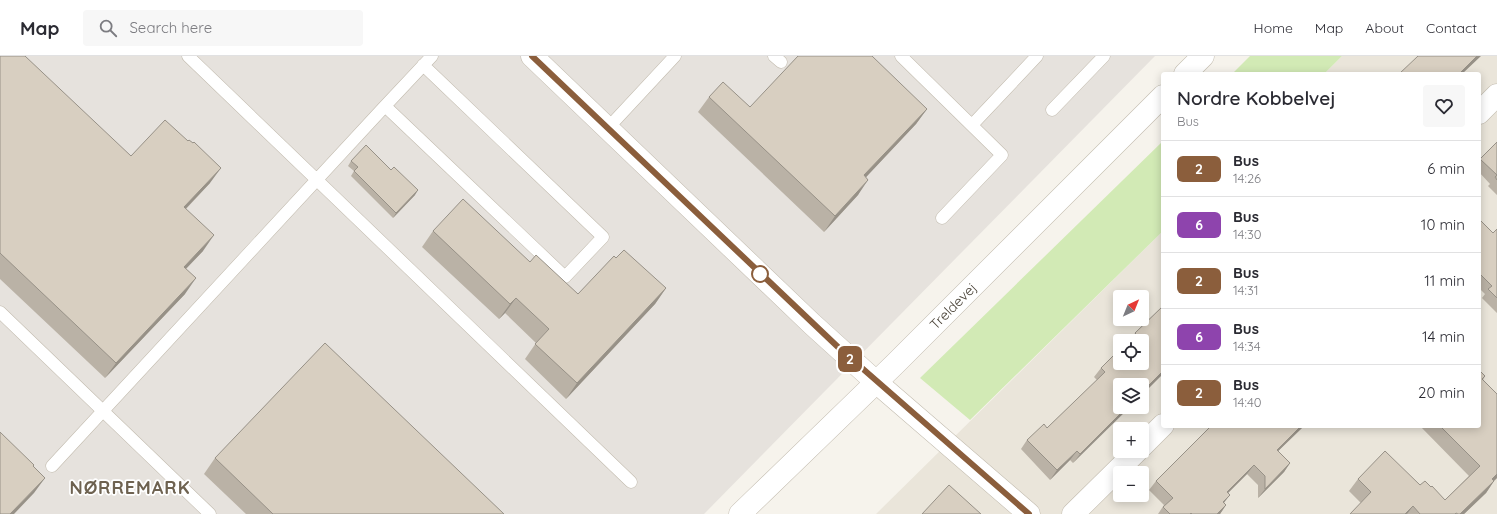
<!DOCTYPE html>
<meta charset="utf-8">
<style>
:root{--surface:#fff;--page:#f7f7f7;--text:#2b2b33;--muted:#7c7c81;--line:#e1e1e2}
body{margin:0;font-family:Quicksand,sans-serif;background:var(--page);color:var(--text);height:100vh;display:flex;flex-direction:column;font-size:15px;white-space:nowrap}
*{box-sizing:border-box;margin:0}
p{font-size:13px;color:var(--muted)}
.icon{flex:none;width:22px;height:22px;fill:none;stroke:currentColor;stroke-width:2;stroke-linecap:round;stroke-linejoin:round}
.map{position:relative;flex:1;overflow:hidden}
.panel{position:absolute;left:1161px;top:16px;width:320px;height:356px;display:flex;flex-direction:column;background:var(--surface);border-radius:4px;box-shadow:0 2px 10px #0003}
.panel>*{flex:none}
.badge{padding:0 8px;border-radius:6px;font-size:14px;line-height:26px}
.needle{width:26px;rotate:43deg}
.tools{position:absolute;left:1113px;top:234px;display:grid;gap:8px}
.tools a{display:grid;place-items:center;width:36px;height:36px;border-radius:4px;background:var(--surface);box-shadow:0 2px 10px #0003;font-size:20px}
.map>.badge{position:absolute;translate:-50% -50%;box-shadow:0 0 0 2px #fff}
.round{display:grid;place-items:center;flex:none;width:42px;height:42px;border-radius:4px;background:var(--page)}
.overview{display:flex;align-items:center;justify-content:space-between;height:68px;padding:0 16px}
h1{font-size:19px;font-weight:600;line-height:30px}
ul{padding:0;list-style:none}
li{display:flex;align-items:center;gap:12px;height:56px;padding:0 16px;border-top:1px solid var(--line)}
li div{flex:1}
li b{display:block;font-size:15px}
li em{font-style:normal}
li .badge{min-width:44px;font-weight:700;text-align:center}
header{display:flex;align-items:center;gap:24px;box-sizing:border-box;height:56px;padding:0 20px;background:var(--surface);border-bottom:1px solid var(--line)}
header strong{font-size:19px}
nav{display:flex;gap:22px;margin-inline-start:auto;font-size:14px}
.search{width:280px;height:36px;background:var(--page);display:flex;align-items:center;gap:10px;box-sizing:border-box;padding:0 14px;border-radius:4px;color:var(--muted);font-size:15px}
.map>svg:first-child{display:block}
.residential{fill:#eae5da;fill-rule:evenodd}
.industrial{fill:#e6e2dd}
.green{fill:#d2eab5}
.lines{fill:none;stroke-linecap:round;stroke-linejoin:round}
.service-casing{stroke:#c2bbae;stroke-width:13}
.minor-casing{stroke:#c2bbae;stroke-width:23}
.tertiary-casing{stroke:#c2bbae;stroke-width:23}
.service{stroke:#fff;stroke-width:12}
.minor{stroke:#fff;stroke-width:22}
.tertiary{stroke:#fff;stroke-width:22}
.wall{fill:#bab2a6}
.shaded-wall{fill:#979187}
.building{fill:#d8cfc1;stroke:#979187}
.line-casing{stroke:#fff;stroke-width:9}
.line{stroke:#8b5e3c;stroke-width:6}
.stop-dot{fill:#fff;stroke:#8b5e3c;stroke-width:2}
.labels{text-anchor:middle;stroke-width:3.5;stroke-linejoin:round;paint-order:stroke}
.street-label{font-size:14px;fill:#4b4439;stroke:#fff}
.district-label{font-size:18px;font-weight:bold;letter-spacing:1px;fill:#6e6250;stroke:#fff}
</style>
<header>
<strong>Map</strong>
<div class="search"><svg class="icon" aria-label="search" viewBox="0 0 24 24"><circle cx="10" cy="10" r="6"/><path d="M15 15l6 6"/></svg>Search here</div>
<nav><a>Home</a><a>Map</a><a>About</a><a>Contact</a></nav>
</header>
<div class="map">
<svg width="1497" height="458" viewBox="0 0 1497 458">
<rect width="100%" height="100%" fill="#f6f3ec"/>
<path class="residential" d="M1342,0h155v458h-621l287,-283v195h316v-352h-155zM1120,241h22v22h-22zM1120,285h22v22h-22zM1120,329h22v22h-22zM1120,373h22v22h-22zM1120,417h22v22h-22z"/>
<path class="industrial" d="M0,0h1155l-451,458h-704z"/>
<path class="green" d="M1250,0h92l-18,18h-92z
M1163,85v90l-193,189 -50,-42z"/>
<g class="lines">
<defs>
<path id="service" d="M188,0l443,426
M774,0l7,6
M901,0l101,99 -60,63
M423,9l180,172 -38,40 -180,-171 47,-50
M1052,54l52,-54
M972,69l65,-69
M608,72l67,-72
M0,256l210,202
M52,410l333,-360"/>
<path id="minor" d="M1479,57l18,-18
M876,326l153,132
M1142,390l21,-21
M1073,458l64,-63"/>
<path id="tertiary" d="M532,0l280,268 64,58
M1185,18l18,-18
M740,458l155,-150 268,-268"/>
</defs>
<use href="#service" class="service-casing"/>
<use href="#minor" class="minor-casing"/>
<use href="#tertiary" class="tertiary-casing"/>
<use href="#service" class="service"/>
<use href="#minor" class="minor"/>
<use href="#tertiary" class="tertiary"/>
</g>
<path class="wall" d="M0,0l131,100 79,27 -24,26 17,42 -17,18 -1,25 -80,84 -105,-99z
M709,41l41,10 177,2 -11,15 -50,53 -8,18 -34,37 -126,-120z
M1497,86v53l-9,-9 2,-2 -11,-12v-11z
M351,105l64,34 -22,23 -42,-42 3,-5 -6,-5z
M1479,167l14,10 4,-4v84l-15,-15 3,-4 -6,-6z
M433,175l97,31 48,32 38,-36 50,30 -11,16 -89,95 -41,-40 11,-16 -31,-30 -6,6 -77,-72z
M1163,250l-43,101 -47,56 -3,-3 -20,20 -29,-31 6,-9 20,-12 50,-48 -3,-3 7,-9 31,-30 3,-5z
M1479,314l6,6 -2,4 14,98 -3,3 -8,12 -22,21h-114l11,-11 -12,-12 9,-12 73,8 14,13 24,-24 -49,-50h59z
M1211,370h93l-26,25 12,12 -6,9 -26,26v-13l-11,-11 -19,19 -4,10 2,2 -6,9h-62l6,-9 -15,-15 7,-9z
M215,402l289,56h-258l-42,-40z"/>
<path class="shaded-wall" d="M1477,0h4l-19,18h-3z
M927,53l-11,15 -63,67 11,-16z
M221,112l-11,15 -37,39 11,-15z
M868,124l-10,15 -34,37 11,-16z
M418,134l-3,5 -22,23 3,-5z
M214,179l-11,16 -30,31 11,-15z
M196,222l-11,16 -80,84 11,-15z
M666,232l-11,16 -89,95 11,-16z
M516,242l-11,15 -6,6 11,-15z
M1163,315v3l-21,21v-3z
M1127,351h3l-57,56 7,-9z
M1301,370h3l-34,33 7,-9z
M1077,395l-7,9 -20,20 7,-10z
M1290,407l-6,9 -26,26 7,-9z
M1254,409l-7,9 -27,27 7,-9z
M1497,418v4l-14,13 9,-12z
M45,422l-11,15 -20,21h-4z
M1494,425l-8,12 -22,21h-4z
M1230,439l-7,9v-2z
M1226,449l-6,9h-3z
M1413,450l-6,8h-2z"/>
<path class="building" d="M0,0h25l106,100 34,-36 23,21 1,-1 4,3 1,-1 27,26 -37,39 30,28 -30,32 12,11 -80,85 -116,-110z
M798,0h74l55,53 -63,66 4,5 -33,36 -126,-119 14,-15 27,25z
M1418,0h59l-18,18h-60z
M1497,86v38l-2,-3 2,-2 -17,-16z
M366,89l25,25 3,-3 24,23 -22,23 -42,-42 4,-4 -7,-6z
M463,143l67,63 6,-7 42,39 36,-38 2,2 8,-8 42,38 -89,95 -42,-39 14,-15 -33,-31 -6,6 -77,-73z
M1481,165l12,12 4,-4v69l-9,-9 4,-3 -13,-13v-50z
M1163,250v65l-21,21v-7h-22v22h7l-47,47 -3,-3 -20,19 -30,-30 17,-16 3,4 58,-56 -4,-4 19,-19v14h22v-22h-13l7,-7 -1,-1z
M325,287l179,171h-231l-58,-56z
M1479,314l6,6 -3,3 15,15v80l-5,5 2,2 -34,33h-2l-2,-1 -1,1h-35l-7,-8 -8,8h-55l21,-22 -13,-13 27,-28 35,34 5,-4 6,6 1,-1 13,14 35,-34 -40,-40h39z
M1211,370h90l-24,24 13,13 -25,26v-13l-11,-11 -27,27 3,3 -7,7 3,3 -9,9h-25l-1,-1 -1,1h-20l-7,-7 10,-9 -17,-17z
M0,376l34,33 -1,1 12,12 -35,36h-10z
M949,429l32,29h-59z"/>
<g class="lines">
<defs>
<path id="line" d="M532,0l307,292 190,166"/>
</defs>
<use href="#line" class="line-casing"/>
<use href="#line" class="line"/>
</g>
<circle class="stop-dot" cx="760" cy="218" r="8"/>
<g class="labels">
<g class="street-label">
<text transform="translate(953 250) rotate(-45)" y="5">Treldevej</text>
</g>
<g class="district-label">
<text x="130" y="438">NØRREMARK</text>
</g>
</g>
</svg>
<div class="tools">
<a><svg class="needle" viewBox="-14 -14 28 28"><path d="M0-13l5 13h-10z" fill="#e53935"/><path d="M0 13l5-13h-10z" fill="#7c7c81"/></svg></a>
<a><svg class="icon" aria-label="locate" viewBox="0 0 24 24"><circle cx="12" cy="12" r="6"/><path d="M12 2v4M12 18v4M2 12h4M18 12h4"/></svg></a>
<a><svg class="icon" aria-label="layers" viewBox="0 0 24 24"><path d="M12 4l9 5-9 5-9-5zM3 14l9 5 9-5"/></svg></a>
<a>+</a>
<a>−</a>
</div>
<b class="badge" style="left:850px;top:303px;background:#8b5e3c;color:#fff">2</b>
<section class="panel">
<div class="overview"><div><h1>Nordre Kobbelvej</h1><p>Bus</p></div><a class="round"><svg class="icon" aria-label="heart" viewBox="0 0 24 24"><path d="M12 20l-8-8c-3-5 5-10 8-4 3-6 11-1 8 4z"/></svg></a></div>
<ul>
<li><span class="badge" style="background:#8b5e3c;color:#fff">2</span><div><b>Bus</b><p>14:26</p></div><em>6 min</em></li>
<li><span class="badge" style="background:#8e44ad;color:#fff">6</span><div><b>Bus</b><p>14:30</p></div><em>10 min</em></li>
<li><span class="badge" style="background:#8b5e3c;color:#fff">2</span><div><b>Bus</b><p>14:31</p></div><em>11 min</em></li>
<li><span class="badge" style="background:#8e44ad;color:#fff">6</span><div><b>Bus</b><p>14:34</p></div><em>14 min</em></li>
<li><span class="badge" style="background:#8b5e3c;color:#fff">2</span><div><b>Bus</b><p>14:40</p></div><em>20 min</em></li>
</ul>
</section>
</div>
